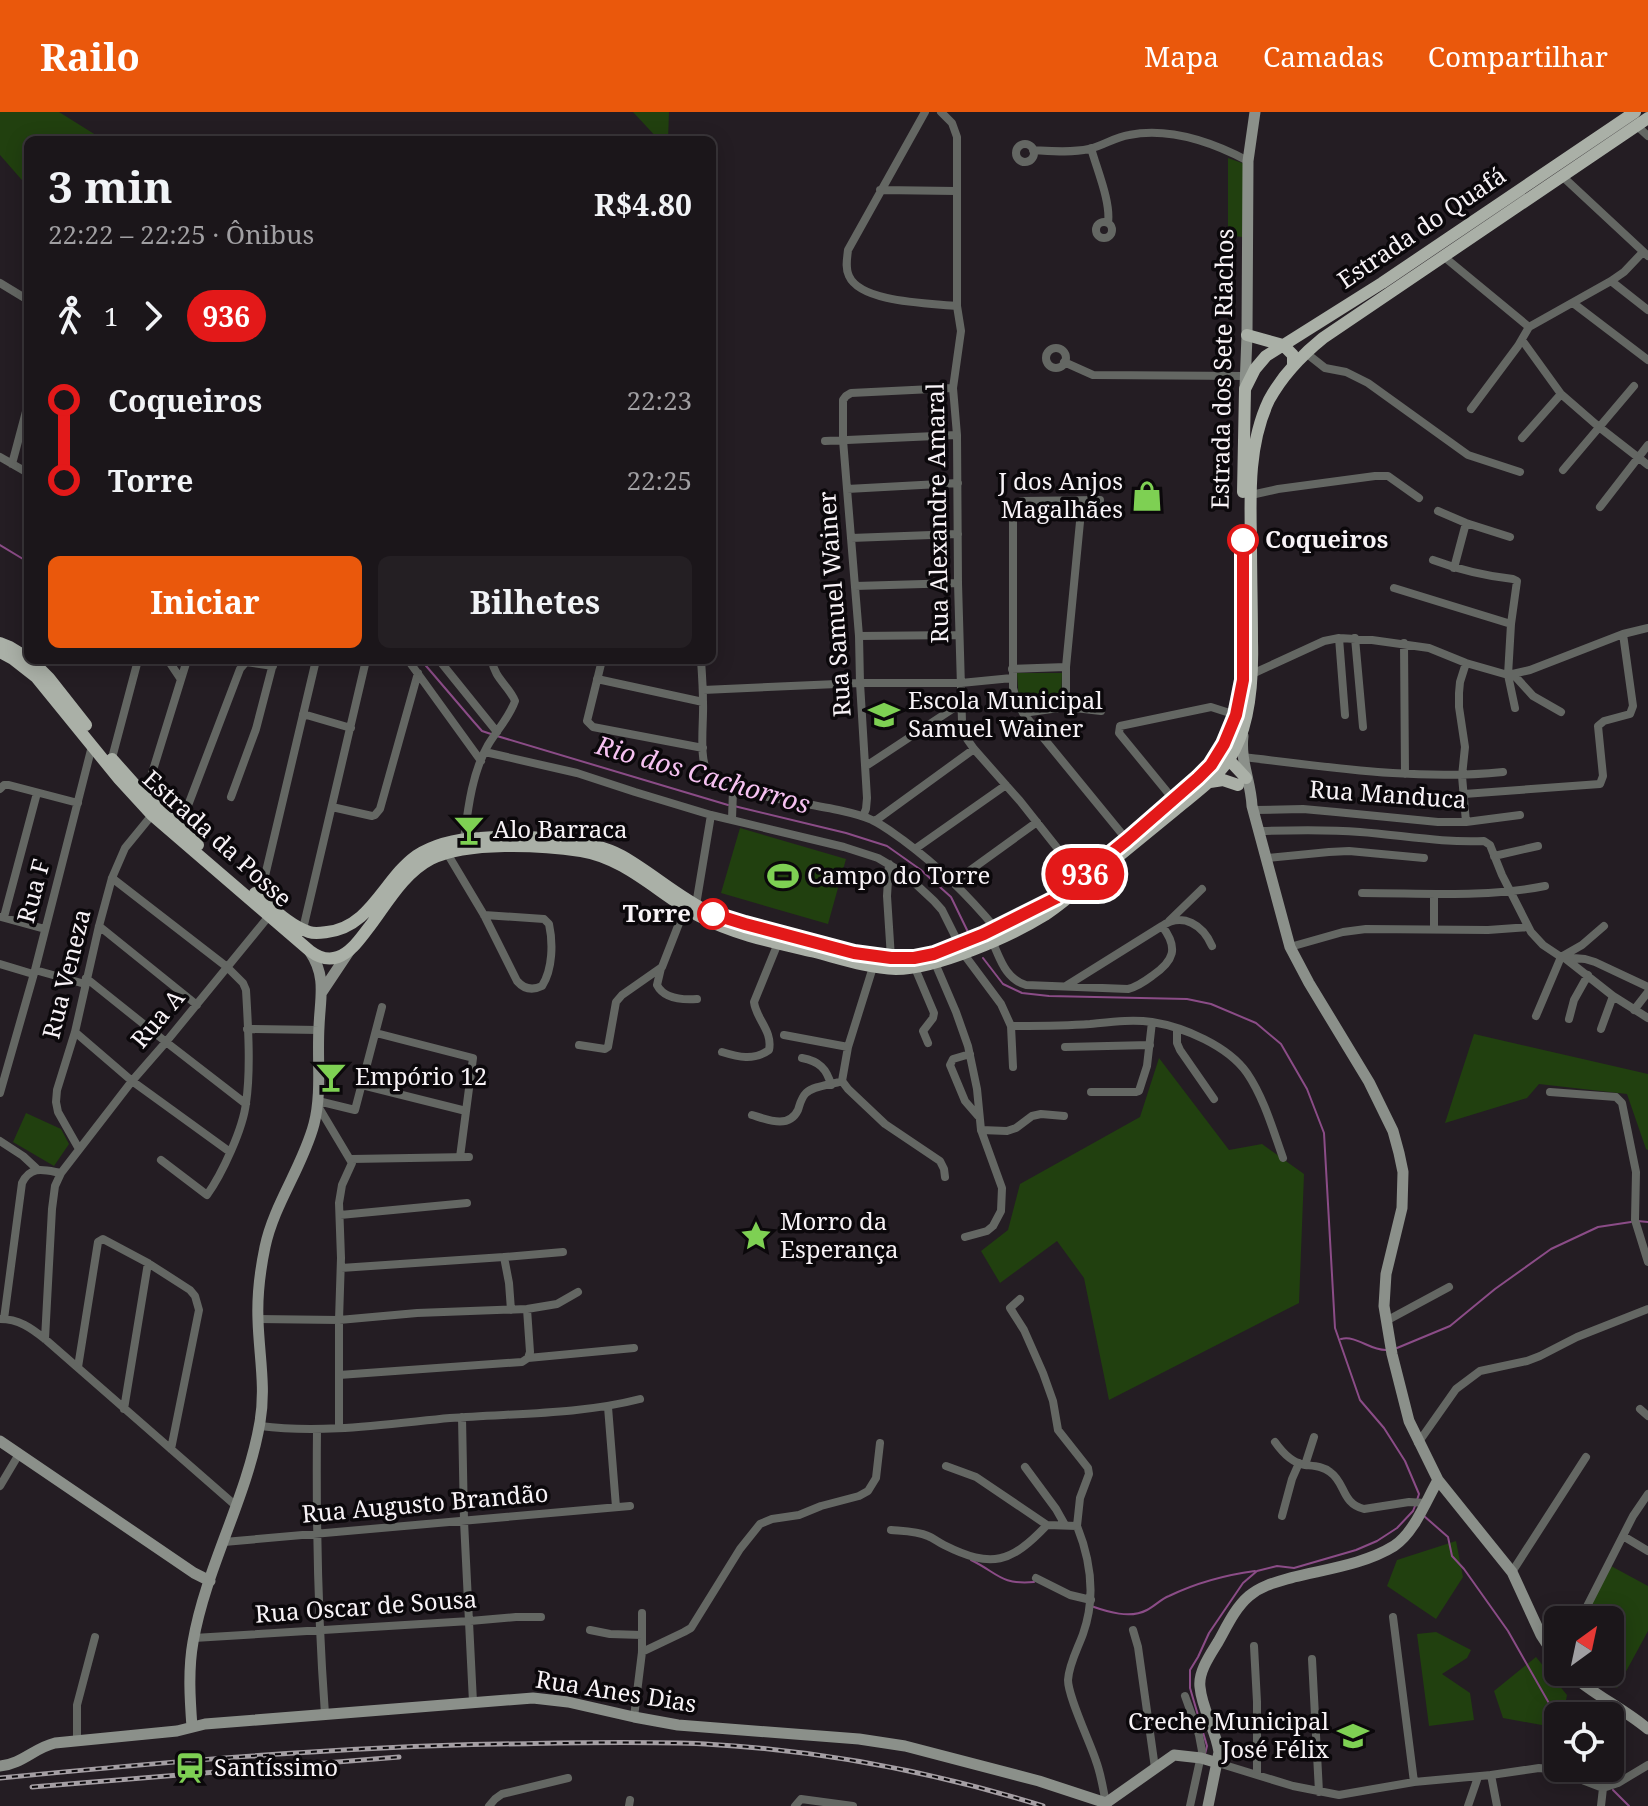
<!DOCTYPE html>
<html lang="pt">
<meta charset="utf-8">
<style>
:root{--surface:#1b161a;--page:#241f23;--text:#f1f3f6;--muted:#a09fa2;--line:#393539;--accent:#ea580c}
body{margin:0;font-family:"Noto Serif",serif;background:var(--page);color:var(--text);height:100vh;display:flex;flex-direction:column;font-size:30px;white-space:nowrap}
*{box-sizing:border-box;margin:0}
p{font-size:26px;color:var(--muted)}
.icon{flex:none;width:44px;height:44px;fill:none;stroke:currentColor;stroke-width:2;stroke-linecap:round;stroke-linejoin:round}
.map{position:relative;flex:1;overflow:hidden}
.drawer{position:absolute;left:24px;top:24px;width:692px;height:528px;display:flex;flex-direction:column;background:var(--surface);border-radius:12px;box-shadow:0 4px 20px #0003,0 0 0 2px var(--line)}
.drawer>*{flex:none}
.badge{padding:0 16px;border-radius:26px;font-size:28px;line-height:52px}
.needle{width:52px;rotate:33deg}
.buttons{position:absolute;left:1544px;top:1494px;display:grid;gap:16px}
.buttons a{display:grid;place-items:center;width:80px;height:80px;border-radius:12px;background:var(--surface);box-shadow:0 4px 20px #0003,0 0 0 2px var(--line);font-size:40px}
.map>.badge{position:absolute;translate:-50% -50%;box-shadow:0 0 0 4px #fff}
.legs{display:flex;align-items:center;gap:12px;height:88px;padding:0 24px;font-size:26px}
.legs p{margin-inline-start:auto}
.overview{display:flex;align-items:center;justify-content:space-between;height:136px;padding:0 24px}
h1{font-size:44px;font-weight:700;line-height:60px}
.cta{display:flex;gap:16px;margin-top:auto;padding:16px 24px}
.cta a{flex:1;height:92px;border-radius:12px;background:var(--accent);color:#fff;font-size:32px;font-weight:700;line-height:92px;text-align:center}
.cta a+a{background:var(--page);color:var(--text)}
ul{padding:0 24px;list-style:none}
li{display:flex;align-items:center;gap:28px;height:80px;font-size:30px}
li i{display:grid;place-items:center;width:12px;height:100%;margin:0 10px;background:currentColor}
li i::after{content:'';width:20px;height:20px;margin:-10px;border:6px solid;border-radius:50%;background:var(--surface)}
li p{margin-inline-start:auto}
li:first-child i{background:linear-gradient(#0000 50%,currentColor 0)}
li:last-child i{background:linear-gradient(currentColor 50%,#0000 0)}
header{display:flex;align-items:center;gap:48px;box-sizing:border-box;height:112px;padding:0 40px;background:var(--accent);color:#fff}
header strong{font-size:38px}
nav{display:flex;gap:44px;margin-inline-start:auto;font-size:28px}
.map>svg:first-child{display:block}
.green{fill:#21400f}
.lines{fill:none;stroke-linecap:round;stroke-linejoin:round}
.stream{stroke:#8b4c87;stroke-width:2}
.street{stroke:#646763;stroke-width:8}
.secondary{stroke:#8b908a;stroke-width:11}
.primary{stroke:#aab0a7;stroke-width:12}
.rail-casing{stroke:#a49ea3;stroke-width:5}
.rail{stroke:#0b080b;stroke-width:2;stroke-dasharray:6;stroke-linecap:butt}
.line-1-casing{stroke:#fff;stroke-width:18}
.line-1{stroke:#e31919;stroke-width:12}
.stop-1-dot{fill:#fff;stroke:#e31919;stroke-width:4}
.labels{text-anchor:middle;stroke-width:7;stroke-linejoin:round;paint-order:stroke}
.street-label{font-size:24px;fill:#f8f3f7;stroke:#0b080b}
.poi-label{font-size:24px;fill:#f8f3f7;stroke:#0b080b;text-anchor:start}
.stop-label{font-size:24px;font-weight:bold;fill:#f8f3f7;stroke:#0b080b;text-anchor:start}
.water-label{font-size:26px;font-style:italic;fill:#f7c2f2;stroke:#0b080b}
</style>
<header>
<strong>Railo</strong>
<nav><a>Mapa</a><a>Camadas</a><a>Compartilhar</a></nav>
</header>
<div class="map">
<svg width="1648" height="1694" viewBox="0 0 1648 1694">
<rect width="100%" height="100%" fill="#241d23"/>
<path class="green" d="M0,0h59l40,25 17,3h-88v47l-28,-32z
M633,0h36l-1,28h-9z
M1228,46l17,6 -3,73 -14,-2z
M1017,561h45l-1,29 -42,-1z
M740,716l106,31 -18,65 -107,-31z
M1474,922l174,40v76l-2,-1 -19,-55 -88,-10 -12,14 -82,25z
M1159,946l70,92 33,-6 42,30 -5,129 -190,97 -25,-122 -27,-37 -57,42 -19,-32 27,-21 12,-46 120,-67z
M26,1001l35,16 8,15 -15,22 -41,-24z
M1456,1429l7,36 -27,42 -49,-33 10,-26z
M1611,1454l37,20v45l-31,57 -29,-16h22v-52h-29z
M1436,1520l35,18 -4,8 -25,16 28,19 4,27 -45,6 -12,-92z
M1536,1545l31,38 -4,21h-5v12l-55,-10 -9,-27z"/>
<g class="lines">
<path class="stream" d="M0,433l28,17
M421,548l53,62 8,9 9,3
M497,624l231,69
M734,694l112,27 41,13 34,24 30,27 17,35
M983,846l20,26 19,9 27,3 138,3 24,5 45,19 25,21 26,45 17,44 11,195 25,72 24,28 21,33 14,33 -2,6
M1637,1109l11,1
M1341,1227c16,-4 29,12 46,11
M1397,1236l53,-22 45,-37 56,-40 47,-22 33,-5
M1424,1404l24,21 4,19 12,13 44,62 50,88
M971,1448c27,13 29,25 63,22
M1091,1494c17,6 39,13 56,4 8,-4 14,-11 22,-14 27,-13 56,-21 86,-25
M1205,1642l2,-8 -17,-58v-18l8,-13 11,-24 34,-50 14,-12 20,-5 17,2 62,-18 21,-9 20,-13 16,-17 2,-5
M1600,1656l8,13
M1613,1678l16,16"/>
<path class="street" d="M925,0l-77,138c-1,9 -3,18 1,26 12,27 81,27 108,30
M941,0l11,11 5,14v169l4,25 -8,57 4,47 1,148 4,139 5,17 7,10 46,52 61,77
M1637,14l11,10
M1016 41a9 9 0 1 1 18 0a9 9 0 1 1-18 0Z
M1091,36c6,22 20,54 17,75
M1033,38c18,1 38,3 56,-1 14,-3 26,-12 40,-14 41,-8 83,7 119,26
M1562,64l86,80
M880,78l76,1
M1096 118a8 8 0 1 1 16 0a8 8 0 1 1-16 0Z
M1443,144l86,71
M1611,169l37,29
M0,171l28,17
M1573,191l75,57
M1529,215l82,-46 13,-9 19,-20
M1522,228l39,54 38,33 49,38
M1046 246a10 10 0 1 1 20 0a10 10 0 1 1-20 0Z
M1306,241l19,15 21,4 22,11 100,72 52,17
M1064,250l29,13 152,1
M1471,297l47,-63 11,-19
M1522,326l39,-44
M825,329l132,-6
M0,345l28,16
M12,352l16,-60
M1563,358l71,-84
M847,377l111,-6
M1251,383l27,-6 97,-13h13l31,22
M1100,388l-79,1 -4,2 -4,7v178l3,11 7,14 104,127
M1600,395l48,-62
M1438,399l28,12 44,14
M851,426l107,-4
M1433,448c27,10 52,16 80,19l4,2 -6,43 -3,51 7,33
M1454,456l12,-45
M855,474l103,-3
M1394,476l117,36
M859,524l100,-1
M1339,526l6,77
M1355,526l8,89
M1404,531l1,131
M24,542l4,-12
M168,548l12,18
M408,548l73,101
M439,548l58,72
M602,548l-15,61 6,6 110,21
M701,548c1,14 2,29 2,43 1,18 -5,58 6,72 17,24 128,28 163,45 11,5 21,13 31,20 35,26 65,55 93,89
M1466,551l-6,19 -1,11v14l6,40 -3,29 4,46
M1012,557l54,-2
M1252,562l72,-33 15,-3 33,2 57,8 37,15 42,12 22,-5 93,-36 25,-6
M1513,562l20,22 28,16
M597,567l106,23
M703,578l157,-7h101l51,-5
M1066,595v-40l16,-166
M1023,601l43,-6 35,4
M303,602l48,14
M485,640l92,21 58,19 76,23 133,32 34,11 27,16 29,27 8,9 17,34
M1243,645c87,10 173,24 260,15
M112,646l26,-98
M866,654l94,-62
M0,677l4,-4h5l69,18
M1464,682l136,-10 3,-8 -5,-50 6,-5 26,-7 3,-8 -10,-72
M145,684l42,-136
M231,685l25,-68 18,-69
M1173,687l-54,-66 1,-7 91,-19 25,8
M332,695l40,9 3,-1 5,-6 38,-136
M1254,698l49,-1 33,3 102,10h28l54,-7
M863,704l3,-7 1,-11 -7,-115 -1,-47 -16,-196v-40l3,-4 5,-3 102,-5
M732,707l1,-29
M875,709l99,-72
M179,717l61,-160 6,-7 27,4
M1260,719c33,-1 66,-2 100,1 41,3 82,11 124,9l6,4 12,30 29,57 12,13 18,12 24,2 10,3 53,25
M464,727c4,-31 8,-66 24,-94 9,-15 21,-27 27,-44 -6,-15 -21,-23 -23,-41
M915,737l91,-64
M447,741l37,62 33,66c7,8 15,10 25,5 11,-17 11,-44 7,-62l-5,-5 -60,-4
M1494,744l44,-10
M1267,746l62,-6 20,-1 75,7
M889,752l-2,32 4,62
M112,766l115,89 16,16 3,7c2,34 5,80 0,113 -3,26 -24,71 -39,92l-46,-35
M954,770l83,-60
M1362,781c62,0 122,5 183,-7
M1434,782v35
M260,785l56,-237
M696,793l15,-90
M1,805l44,12
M4,805l33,-124
M1169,809l33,-32
M99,814l98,79
M1162,814c21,-14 41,-1 50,20
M303,817l63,-269
M992,829c8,17 13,38 34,44l102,4c9,-2 16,-7 24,-13 22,-15 27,-28 10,-50l-96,60
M1290,835l53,-15 23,-3 122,1 40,-3
M963,841l38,51 10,22 2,41
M1566,847l47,37 35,22
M935,851l21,49 12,34 9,43 4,41 21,58 -1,23 -8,15 -6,5 -22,6
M0,852l33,10
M873,855l-25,80 -6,34 6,8 37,35 55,37 4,8 1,8
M661,856l-4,17c7,14 26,15 40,14
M915,856l19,45 -1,5 -10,13 5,12
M35,858l50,14
M86,866l80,64 80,62
M1634,898l14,-18
M1536,904l25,-59 21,-12 22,-19
M1569,907l5,-19 14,-25
M1011,914c26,0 53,0 79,-2 20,-2 42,-5 62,-2 32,5 76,24 95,51 17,25 26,57 36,85
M247,917l72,1
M1177,917v14l3,7 34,49
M1601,917l12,-33
M75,920l57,49 98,71
M376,921l97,25 -13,99
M784,923l64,12
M579,933l26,4 3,-2 8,-45 6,-7 40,-28 23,-59
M1065,935l85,-2
M722,940c16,5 32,9 47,-2 4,-19 -13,-31 -15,-48l24,-59
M970,942l-17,5 -3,6 15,36 13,15
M802,946c17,3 25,11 29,27
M362,973l104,26
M1091,980h45l3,-1 8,-25 5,-44
M1550,980l66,5 6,6 14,69 -1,48 13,42
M0,981l35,-123 57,-224
M318,989l37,9 27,-103
M318,994l34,57 -10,22 -3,18 2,55 -2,62v108
M752,1003c16,5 37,14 46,-5 2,-6 3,-12 8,-17 9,-8 26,-8 36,-12
M981,1018l26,1 9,-3 16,-12 9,-2 23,2
M0,1029l23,15 14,13
M79,1037l-21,-37 -2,-10 1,-12 18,-58 24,-106 13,-48 13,-30 27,-33
M351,1047l118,-2
M340,1103l127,-12
M504,1145l59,-5
M341,1156l163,-11 5,26 2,27
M1020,1187l-10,9 14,22 19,43 10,28 5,29 30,38 1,6 -9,24 -3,28
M0,1207c19,0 31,9 45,20l190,166
M4,1207l18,-136c9,-18 22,-13 39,-10
M258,1207l81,1 78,-7 110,-4 30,-5 21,-12
M1386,1209l63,-34
M45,1227l7,-130 3,-23 6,-13 71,-92 34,-39 103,-126
M528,1246l106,-10
M78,1255l20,-125 5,-3 45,24 42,27 5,6 4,14 -28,139
M339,1263l183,-13 6,-4 2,-6 -3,-43
M608,1295l8,100
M124,1297l24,-146
M1640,1297l8,7
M462,1305l2,104 9,181
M260,1314c63,8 127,-2 190,-8 63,-5 128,-3 190,-19
M317,1317c-1,96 1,190 8,285
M1275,1330c7,10 17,21 30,23 9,1 18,1 25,7 16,11 11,31 34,37l45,-7 16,1
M1418,1331l38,-54 24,-18 47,-10 13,-5 37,-19 71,-28
M1305,1353l9,-28
M946,1354l30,11 71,48
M1025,1355l31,42 9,16
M0,1374l19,-32
M1282,1404l10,-37 7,-16
M891,1418c11,1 26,1 37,6 5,2 10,6 16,9 48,24 67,18 103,-20l30,1c14,35 19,72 6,108 -5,14 -14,30 -15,46 0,17 22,62 28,81 5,13 7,28 10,42l2,1
M1623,1424l25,15
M224,1430l406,-36
M1512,1460l74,-115
M1036,1466l34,17 21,5
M1393,1505l21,165
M1580,1508l53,-104 15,-22
M590,1518l20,4 32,1
M1133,1518l5,17 17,121
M194,1526l276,-17 46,-4h25
M1254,1534l3,56v72
M642,1540l42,-20 7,-4 49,-79 20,-25 12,-5 27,-4 22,-9 38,-10 9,-5 8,-13 4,-35
M1312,1547l7,133
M1185,1584l14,39 3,16 -12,55
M634,1605l8,-65v-39
M77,1630v-37l18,-68
M1218,1651l75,23 46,9 75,-13 77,-7 48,-7 17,2 47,18 15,-5 30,-18
M1491,1663l6,31
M489,1694l6,-7 7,-5 66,-16
M629,1694l1,-6
M795,1694l6,-7 52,7
M1468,1694l10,-29
M1601,1694l2,-18"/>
<path class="secondary" d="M1245,275l2,-52 1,-174 7,-49
M1243,624c-3,25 8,46 9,70l38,141 19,36 60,99 24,49 6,22 4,19 -1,36 -16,66 -2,32 8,48 17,67 29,59 74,92 29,63 17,26
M322,880l28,-42
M0,1329l194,132 16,8
M1568,1560c24,22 55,36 80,57
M192,1615c-2,-27 -4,-57 1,-85 13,-75 54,-144 67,-220 6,-35 -1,-67 -2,-102 -1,-24 2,-49 7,-73 9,-43 38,-81 49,-123 8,-31 3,-65 5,-97 1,-29 8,-50 -9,-75
M0,1654c22,-2 34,-18 55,-23l122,-12 28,-7 328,-26 35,4 66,15 44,8 181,14 46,7 134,35 67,22 68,-48 27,3 17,5
M1208,1694l11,-54c-3,-22 -17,-42 -19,-65 -2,-15 10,-32 18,-45 9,-16 17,-34 31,-46 13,-11 28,-14 45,-19 32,-8 71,-13 100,-31 20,-13 32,-45 44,-66"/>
<path class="primary" d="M1247,223l36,10 10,10v11
M1243,380l2,-103 10,-20 11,-13 116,-73 253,-171
M0,531l10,4 18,11
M0,540l13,7 23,18 83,102 33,36 158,136c8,6 17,10 28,6 14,-5 23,-20 32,-31 18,-24 34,-53 61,-67 36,-18 110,-14 150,-8 45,7 79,44 118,65 36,19 77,27 116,36 27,7 54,16 81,17 40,0 115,-33 149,-54 15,-10 28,-21 42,-33 29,-24 59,-48 88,-72 19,-16 41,-31 55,-52 21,-32 23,-80 22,-117 0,-33 -1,-66 -1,-99 -1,-47 -3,-98 18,-142 13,-24 33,-45 54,-62l325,-220
M31,548l18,18 37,47
M112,647l33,37 53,49
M1221,649l10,1 15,16
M1210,670l13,-2 15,5
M1133,722c14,-12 28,-25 42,-36 13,-11 27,-21 36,-34 35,-46 32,-99 33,-154
M255,781c16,13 33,32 54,39 6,2 11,1 18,0 44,-5 57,-53 89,-76 20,-13 41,-17 64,-18 40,-3 107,-1 142,18 30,17 56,41 87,56 25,12 54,17 81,24 33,9 67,21 101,22 42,2 83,-19 120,-37 18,-9 36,-17 53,-29"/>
<defs>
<path id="rail" d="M0,1666c166,-16 333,-31 500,-34 68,-1 137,-3 205,0 114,6 229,28 338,62
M32,1675l367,-30"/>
</defs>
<use href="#rail" class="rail-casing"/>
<use href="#rail" class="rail"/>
</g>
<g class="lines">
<defs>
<path id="line-1" d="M713,802l32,10 109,29 37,5h23l20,-4 50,-20 72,-36 71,-58 71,-62 13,-13 13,-21 12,-29 7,-35v-140"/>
</defs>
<use href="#line-1" class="line-1-casing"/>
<use href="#line-1" class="line-1"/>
</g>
<defs>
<symbol id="shop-bare" viewBox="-9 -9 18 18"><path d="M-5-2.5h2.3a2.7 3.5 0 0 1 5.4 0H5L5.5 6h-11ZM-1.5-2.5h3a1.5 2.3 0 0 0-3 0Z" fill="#7ed053" stroke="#0b080b" stroke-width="2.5" paint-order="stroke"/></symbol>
<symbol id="school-bare" viewBox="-9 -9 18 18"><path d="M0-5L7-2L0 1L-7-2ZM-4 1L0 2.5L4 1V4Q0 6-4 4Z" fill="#7ed053" stroke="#0b080b" stroke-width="2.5" paint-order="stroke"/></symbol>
<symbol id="bar-bare" viewBox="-9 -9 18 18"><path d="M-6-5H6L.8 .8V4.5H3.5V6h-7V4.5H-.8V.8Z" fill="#7ed053" stroke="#0b080b" stroke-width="2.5" paint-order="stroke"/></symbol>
<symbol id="stadium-bare" viewBox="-9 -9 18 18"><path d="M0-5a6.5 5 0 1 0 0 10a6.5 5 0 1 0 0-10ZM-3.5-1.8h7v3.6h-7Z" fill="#7ed053" stroke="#0b080b" stroke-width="2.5" paint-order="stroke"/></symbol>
<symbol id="sight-bare" viewBox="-9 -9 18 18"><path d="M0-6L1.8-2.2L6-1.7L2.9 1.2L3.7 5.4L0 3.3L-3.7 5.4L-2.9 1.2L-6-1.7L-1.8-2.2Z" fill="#7ed053" stroke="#0b080b" stroke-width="2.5" paint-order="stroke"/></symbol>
<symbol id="station-bare" viewBox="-9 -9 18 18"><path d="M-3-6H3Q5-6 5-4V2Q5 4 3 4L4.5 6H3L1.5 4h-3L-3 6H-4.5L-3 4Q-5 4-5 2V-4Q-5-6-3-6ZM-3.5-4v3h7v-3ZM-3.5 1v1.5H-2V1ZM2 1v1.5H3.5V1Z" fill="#7ed053" stroke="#0b080b" stroke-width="2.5" paint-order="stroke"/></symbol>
</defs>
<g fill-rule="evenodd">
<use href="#shop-bare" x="1125" y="362" width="44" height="44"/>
<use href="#school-bare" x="862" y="581" width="44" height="44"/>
<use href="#bar-bare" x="447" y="696" width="44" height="44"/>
<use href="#stadium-bare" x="761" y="742" width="44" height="44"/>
<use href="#bar-bare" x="309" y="943" width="44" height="44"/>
<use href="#sight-bare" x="734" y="1102" width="44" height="44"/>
<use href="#school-bare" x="1331" y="1602" width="44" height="44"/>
<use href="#station-bare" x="168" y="1634" width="44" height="44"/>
</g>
<g class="stop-1-dot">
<circle cx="1243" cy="428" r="14"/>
<circle cx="713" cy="802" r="14"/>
</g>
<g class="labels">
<g class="street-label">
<text transform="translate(1422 116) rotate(-34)" y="8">Estrada do Quafá</text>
<text transform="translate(1223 257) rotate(-89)" y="8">Estrada dos Sete Riachos</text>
<text transform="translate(938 401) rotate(-91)" y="8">Rua Alexandre Amaral</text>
<text transform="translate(835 492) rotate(-94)" y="8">Rua Samuel Wainer</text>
<text transform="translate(1388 683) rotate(4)" y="8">Rua Manduca</text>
<text transform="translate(217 727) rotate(42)" y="8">Estrada da Posse</text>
<text transform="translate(34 779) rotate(-75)" y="8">Rua F</text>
<text transform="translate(67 862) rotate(-76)" y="8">Rua Veneza</text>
<text transform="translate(158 907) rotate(-50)" y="8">Rua A</text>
<text transform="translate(425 1392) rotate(-5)" y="8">Rua Augusto Brandão</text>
<text transform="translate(366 1495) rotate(-4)" y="8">Rua Oscar de Sousa</text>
<text transform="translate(616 1580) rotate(9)" y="8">Rua Anes Dias</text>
</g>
<g class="poi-label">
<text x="1123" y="378" text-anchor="end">J dos Anjos<tspan x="1123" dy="28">Magalhães</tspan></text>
<text x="908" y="597">Escola Municipal<tspan x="908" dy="28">Samuel Wainer</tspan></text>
<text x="493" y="726">Alo Barraca</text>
<text x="807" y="772">Campo do Torre</text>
<text x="355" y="973">Empório 12</text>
<text x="780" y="1118">Morro da<tspan x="780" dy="28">Esperança</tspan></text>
<text x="1329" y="1618" text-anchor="end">Creche Municipal<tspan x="1329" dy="28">José Félix</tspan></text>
<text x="214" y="1664">Santíssimo</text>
</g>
<g class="stop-label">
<text x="1265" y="436">Coqueiros</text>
<text x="691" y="810" text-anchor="end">Torre</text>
</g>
<g class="water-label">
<text transform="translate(703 663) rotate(16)" y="9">Rio dos Cachorros</text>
</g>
</g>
</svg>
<div class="buttons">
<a><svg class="needle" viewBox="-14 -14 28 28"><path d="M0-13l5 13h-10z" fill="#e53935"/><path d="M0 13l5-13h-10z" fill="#a09fa2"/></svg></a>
<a><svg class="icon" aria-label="locate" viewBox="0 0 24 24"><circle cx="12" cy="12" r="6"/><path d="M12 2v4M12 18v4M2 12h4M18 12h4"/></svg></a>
</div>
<b class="badge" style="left:1085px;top:762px;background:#e31919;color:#fff">936</b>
<section class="drawer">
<div class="overview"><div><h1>3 min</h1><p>22:22 – 22:25 · Ônibus</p></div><b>R$4.80</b></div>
<div class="legs"><svg class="icon" aria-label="walk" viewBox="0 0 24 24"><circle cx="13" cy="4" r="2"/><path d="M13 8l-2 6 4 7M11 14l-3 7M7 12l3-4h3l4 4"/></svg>1<svg class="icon" aria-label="forward" viewBox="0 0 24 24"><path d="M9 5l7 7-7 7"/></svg><b class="badge" style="background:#e31919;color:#fff">936</b></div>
<ul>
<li><i style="color:#e31919"></i><b>Coqueiros</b><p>22:23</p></li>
<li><i style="color:#e31919"></i><b>Torre</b><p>22:25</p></li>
</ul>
<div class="cta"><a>Iniciar</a><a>Bilhetes</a></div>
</section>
</div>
